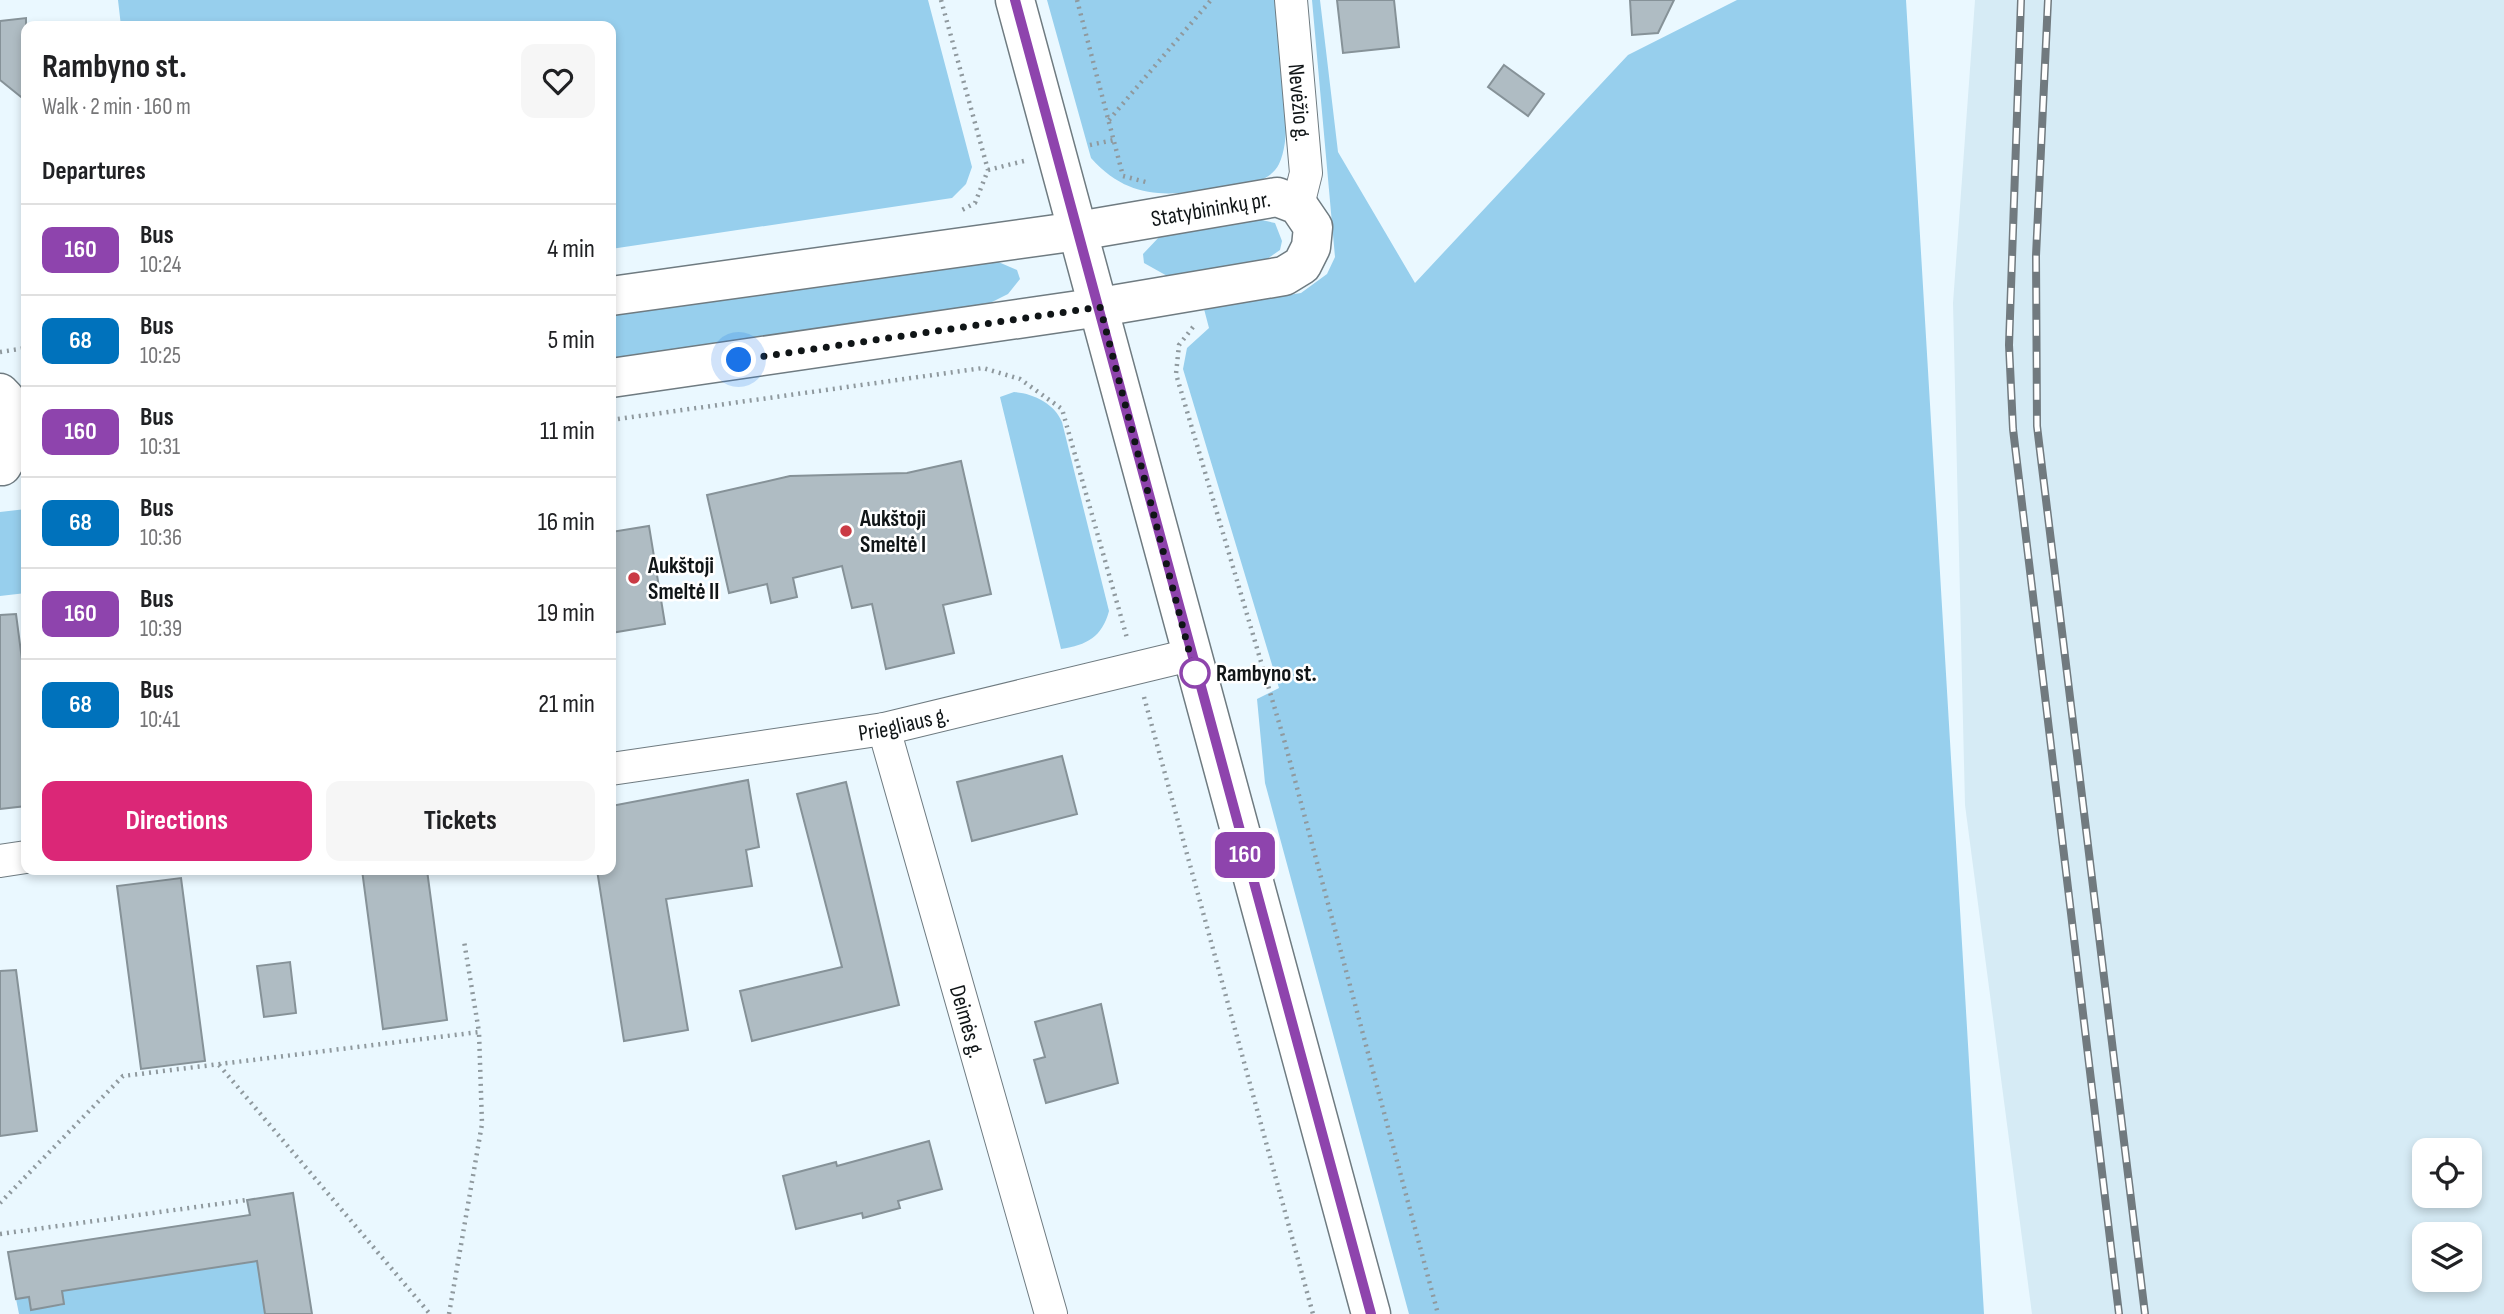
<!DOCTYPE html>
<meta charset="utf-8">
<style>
:root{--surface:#fff;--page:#f6f6f6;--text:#202124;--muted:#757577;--line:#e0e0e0;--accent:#db2777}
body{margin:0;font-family:"Sofia Sans Condensed",sans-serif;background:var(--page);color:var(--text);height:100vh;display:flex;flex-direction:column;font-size:26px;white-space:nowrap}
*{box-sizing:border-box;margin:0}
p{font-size:23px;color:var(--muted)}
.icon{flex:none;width:38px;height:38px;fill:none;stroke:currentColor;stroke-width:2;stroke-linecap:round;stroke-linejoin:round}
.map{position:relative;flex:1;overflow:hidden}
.sheet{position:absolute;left:21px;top:21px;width:595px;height:854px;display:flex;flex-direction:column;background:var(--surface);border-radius:14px;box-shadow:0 4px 10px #0003}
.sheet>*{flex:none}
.badge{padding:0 14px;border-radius:10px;font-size:24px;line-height:46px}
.controls{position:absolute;left:2412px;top:1138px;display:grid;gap:14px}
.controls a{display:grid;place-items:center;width:70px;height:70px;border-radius:14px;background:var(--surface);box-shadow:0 4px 10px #0003;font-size:35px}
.you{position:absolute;width:35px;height:35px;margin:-18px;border:5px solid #fff;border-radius:50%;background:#1a73e8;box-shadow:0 0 0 10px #1a73e833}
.map>.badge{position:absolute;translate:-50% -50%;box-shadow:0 0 0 4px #fff}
h2{padding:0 21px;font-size:26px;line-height:63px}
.round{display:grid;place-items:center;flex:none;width:74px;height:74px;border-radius:14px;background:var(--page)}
.head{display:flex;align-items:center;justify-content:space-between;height:119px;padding:0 21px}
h1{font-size:33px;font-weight:700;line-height:52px}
.cta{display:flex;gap:14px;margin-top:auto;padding:14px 21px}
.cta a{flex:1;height:80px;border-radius:14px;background:var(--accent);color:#fff;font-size:28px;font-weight:700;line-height:80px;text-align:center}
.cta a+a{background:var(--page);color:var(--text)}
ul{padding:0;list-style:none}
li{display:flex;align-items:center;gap:21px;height:91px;padding:0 21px;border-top:2px solid var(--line)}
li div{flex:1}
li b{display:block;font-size:26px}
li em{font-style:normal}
li .badge{min-width:77px;font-weight:700;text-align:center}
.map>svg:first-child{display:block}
.built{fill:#d6ebf5;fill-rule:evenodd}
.green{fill:#97cfed}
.building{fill:#afbcc3;stroke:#869298;stroke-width:2}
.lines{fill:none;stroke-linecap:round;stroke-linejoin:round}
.minor-casing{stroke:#6f7b81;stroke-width:34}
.major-casing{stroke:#6f7b81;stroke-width:41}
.path{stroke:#8f999e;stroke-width:4.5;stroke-dasharray:2 5;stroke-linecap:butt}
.minor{stroke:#fff;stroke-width:32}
.major{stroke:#fff;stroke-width:38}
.rail-casing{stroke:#717a7f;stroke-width:8}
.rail{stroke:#fff;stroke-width:5;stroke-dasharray:16;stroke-linecap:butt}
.line-casing{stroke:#fff;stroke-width:16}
.line{stroke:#8e44ad;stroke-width:10}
.walk{stroke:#101517;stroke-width:7;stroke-dasharray:0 12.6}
.poi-dot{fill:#ca3a44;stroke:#fff;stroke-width:2.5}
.stop-dot{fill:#fff;stroke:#8e44ad;stroke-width:3.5}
.labels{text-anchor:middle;stroke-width:5;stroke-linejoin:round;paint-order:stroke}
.street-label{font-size:23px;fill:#101517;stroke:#fff}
.poi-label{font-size:23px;font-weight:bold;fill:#101517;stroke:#fff;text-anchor:start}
.stop-label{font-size:23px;font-weight:bold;fill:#101517;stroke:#fff;text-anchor:start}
</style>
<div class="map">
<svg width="2504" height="1314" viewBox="0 0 2504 1314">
<rect width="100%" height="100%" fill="#eaf8ff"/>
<path class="built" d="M1975,0h529v1314h-472l-67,-509 -12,-502zM2424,1150h45v45h-45zM2424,1234h45v45h-45z"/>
<path class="green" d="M118,0h810l44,167 -6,17 -14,14 -341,51v-223h-490z
M1047,0h229c3,40 20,129 3,164 -5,10 -14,15 -25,19 -64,7 -115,29 -163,-25z
M1312,0h8l18,152 77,131 213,-228 109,-55h169l78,1314h-575l-144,-531 -8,-84 22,-11 -96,-319 4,-21 22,-20 -5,-19 97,-16 26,-19 8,-17z
M1257,219l18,4 7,18 -2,9 -16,11 -95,16 -25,-14 -1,-9 18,-19z
M996,261l21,9 3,9 -12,15 -18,9 -379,55v-44z
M1014,392c19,1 41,12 48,30l47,189c-7,26 -22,34 -48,38l-61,-252z
M26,509v84l-26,3v-84z
M257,1261l8,53h-246l-3,-15 13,-2 3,12 31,-4 -1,-14z"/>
<path class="building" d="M1337,0h57l5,47 -56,6z
M1630,0h44l-16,33 -26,2z
M26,18v83l-26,-21v-59z
M1504,65l40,29 -16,22 -40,-29z
M961,461l30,133 -48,11 11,48 -68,16 -14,-65 -20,4 -10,-42 -49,12 4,19 -26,6 -4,-19 -38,9 -22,-98 83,-19 117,-3z
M649,526l16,98 -54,9v-101z
M16,614l10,76v116l-26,3v-194z
M1062,756l15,58 -105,27 -15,-59z
M748,780l11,67 -13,3 6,36 -86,13 22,131 -64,11 -27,-171h14v-64z
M846,782l53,223 -147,36 -12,-50 102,-24 -45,-173z
M362,870h65l20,150 -64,9z
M181,878l24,183 -64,8 -24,-183z
M290,962l6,51 -32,4 -7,-51z
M16,970l21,161 -37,5v-165z
M1101,1004l17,79 -72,20 -12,-43 11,-3 -10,-35z
M929,1141l13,48 -44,12 2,7 -37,10 -1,-5 -66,16 -13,-53 53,-14 1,4z
M293,1193l19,121h-47l-8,-53 -195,30 2,13 -33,6 -2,-13 -13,2 -8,-47 242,-37 -3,-15z"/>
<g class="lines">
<defs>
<g id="minor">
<path id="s1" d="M1291,0l15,173 -8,32"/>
<path id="s2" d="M884,729l167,585"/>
<path id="s3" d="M611,769l273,-40 306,-74"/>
<path d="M0,861l26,-4"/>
</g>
<g id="major">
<path d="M1015,0l356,1314"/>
<path id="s4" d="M611,296l467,-65 199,-34 21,8 15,22 -2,20 -9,18 -18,11 -184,31 -489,71"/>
<path d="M0,393c24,23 18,47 2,73"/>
</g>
</defs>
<use href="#minor" class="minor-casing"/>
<use href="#major" class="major-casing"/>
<path class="path" d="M941,0l47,170 -13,33 -13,7
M1077,0l46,176 23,6
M1109,120l102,-120
M1090,145l24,-5
M988,170l36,-9
M1193,327l-14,18 -3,29 109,369 153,571
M0,352l26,-4
M611,420l372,-52 37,11 42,30 65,229
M1144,697l169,617
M219,1065l211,249
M0,1203l123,-127 356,-44 -15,-91
M0,1234l247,-34
M449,1314l33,-190 -3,-92"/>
<use href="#minor" class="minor"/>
<use href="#major" class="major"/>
<defs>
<path id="rail" d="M2021,0l-12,345 4,84 106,885
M2048,0l-12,256 1,170 108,888"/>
</defs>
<use href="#rail" class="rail-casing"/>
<use href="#rail" class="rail"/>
</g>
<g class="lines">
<defs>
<path id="line" d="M1015,0l356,1314"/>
</defs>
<use href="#line" class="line-casing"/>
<use href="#line" class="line"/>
<path class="walk" d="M739,360l361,-53 97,375 -2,-9"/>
</g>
<g class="poi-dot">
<circle cx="846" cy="531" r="7"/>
<circle cx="634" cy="578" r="7"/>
</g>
<circle class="stop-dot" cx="1195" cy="673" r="14"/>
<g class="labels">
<g class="street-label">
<text dy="8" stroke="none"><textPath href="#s1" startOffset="103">Nevėžio g.</textPath></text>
<text dy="8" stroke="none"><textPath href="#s4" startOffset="606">Statybininkų pr.</textPath></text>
<text dy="8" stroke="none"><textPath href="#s3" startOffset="296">Priegliaus g.</textPath></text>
<text dy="8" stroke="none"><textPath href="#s2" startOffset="304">Deimės g.</textPath></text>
</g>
<g class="poi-label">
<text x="860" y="526">Aukštoji<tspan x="860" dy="26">Smeltė I</tspan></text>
<text x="648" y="573">Aukštoji<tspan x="648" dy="26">Smeltė II</tspan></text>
</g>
<g class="stop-label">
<text x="1216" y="681">Rambyno st.</text>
</g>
</g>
</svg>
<div class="controls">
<a><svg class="icon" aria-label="locate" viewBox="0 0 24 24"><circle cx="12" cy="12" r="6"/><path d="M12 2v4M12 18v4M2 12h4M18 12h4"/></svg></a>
<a><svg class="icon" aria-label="layers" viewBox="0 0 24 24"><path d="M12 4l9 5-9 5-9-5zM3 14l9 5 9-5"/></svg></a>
</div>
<div class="you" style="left:739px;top:360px"></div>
<b class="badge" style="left:1245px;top:855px;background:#8e44ad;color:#fff">160</b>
<section class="sheet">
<div class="head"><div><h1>Rambyno st.</h1><p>Walk · 2 min · 160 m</p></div><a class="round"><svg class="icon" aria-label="heart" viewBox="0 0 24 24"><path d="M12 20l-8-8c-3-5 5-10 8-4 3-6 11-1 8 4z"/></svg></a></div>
<h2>Departures</h2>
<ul>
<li><span class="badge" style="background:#8e44ad;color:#fff">160</span><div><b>Bus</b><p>10:24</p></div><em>4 min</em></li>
<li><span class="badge" style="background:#0072bc;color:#fff">68</span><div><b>Bus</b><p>10:25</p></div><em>5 min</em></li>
<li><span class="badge" style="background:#8e44ad;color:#fff">160</span><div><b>Bus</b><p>10:31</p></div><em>11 min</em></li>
<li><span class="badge" style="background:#0072bc;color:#fff">68</span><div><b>Bus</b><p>10:36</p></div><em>16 min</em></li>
<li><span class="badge" style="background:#8e44ad;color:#fff">160</span><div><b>Bus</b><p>10:39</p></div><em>19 min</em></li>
<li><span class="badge" style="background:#0072bc;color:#fff">68</span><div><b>Bus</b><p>10:41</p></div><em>21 min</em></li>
</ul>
<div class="cta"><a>Directions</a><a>Tickets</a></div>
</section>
</div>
